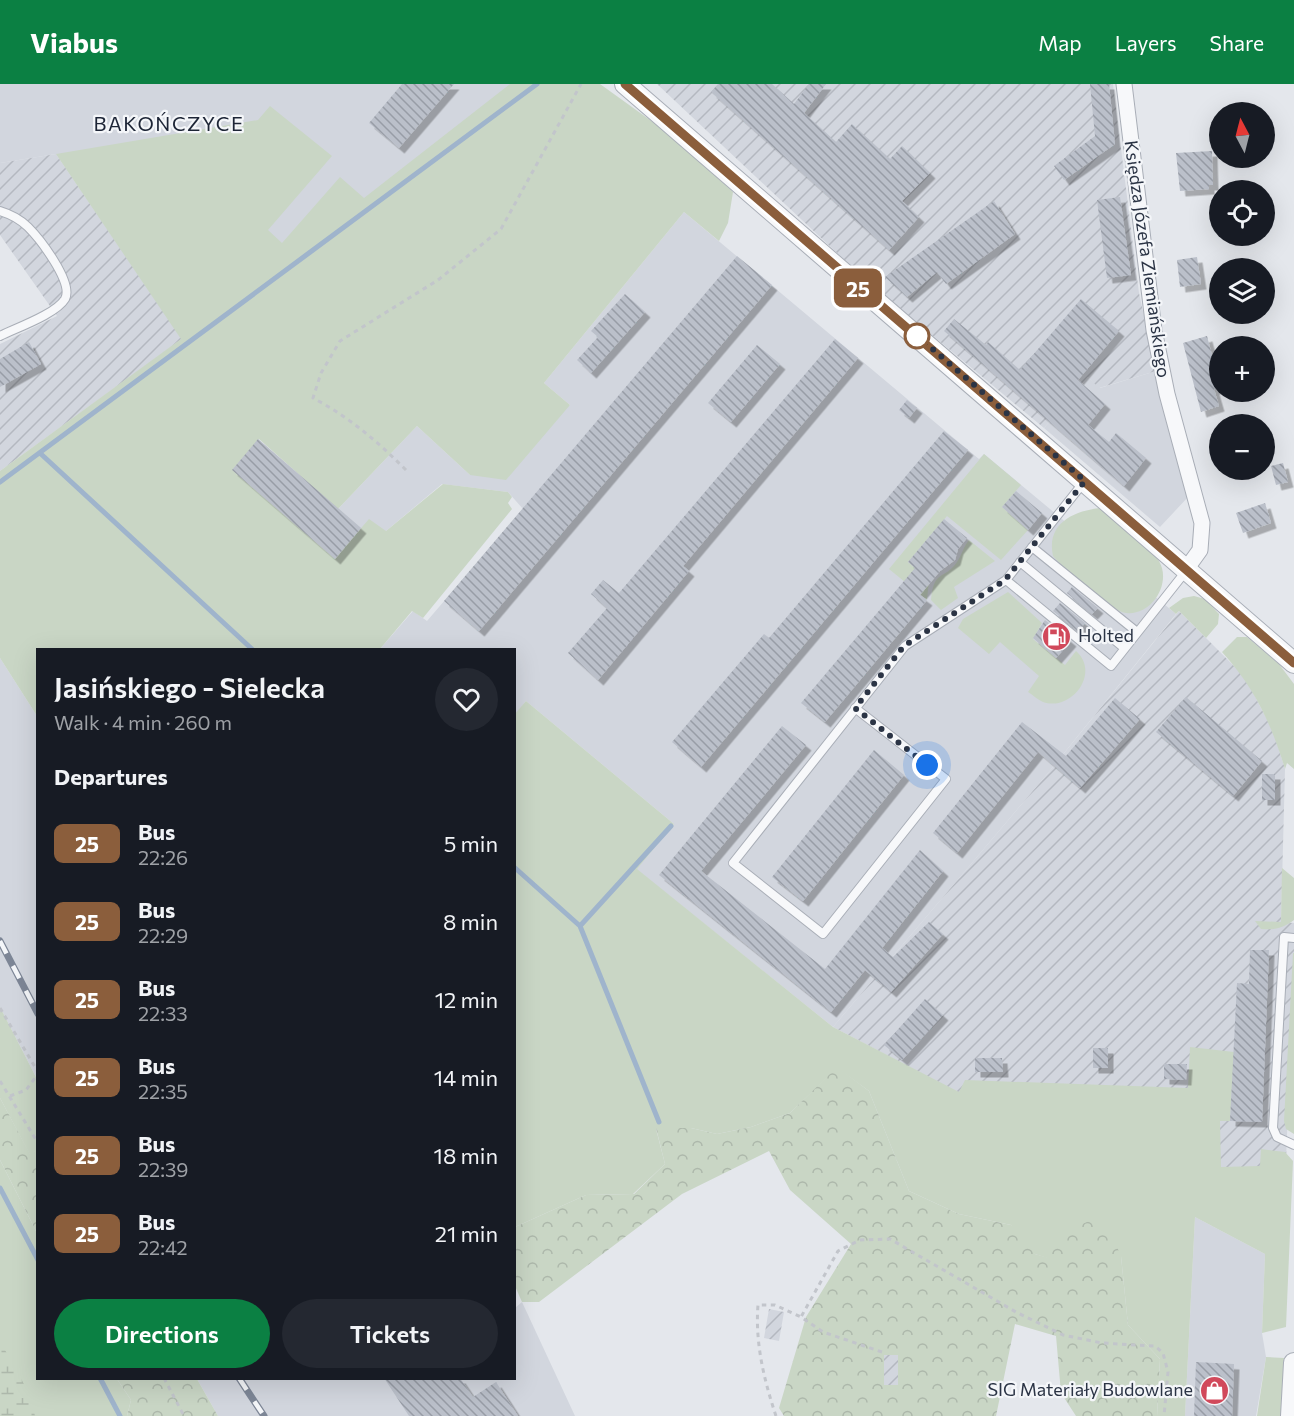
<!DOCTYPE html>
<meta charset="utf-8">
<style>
:root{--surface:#171b24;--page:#242831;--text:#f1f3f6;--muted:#9ea1a6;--accent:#0b8043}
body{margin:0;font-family:Commissioner,sans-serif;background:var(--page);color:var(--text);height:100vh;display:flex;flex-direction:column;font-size:22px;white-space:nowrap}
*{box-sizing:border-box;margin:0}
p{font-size:20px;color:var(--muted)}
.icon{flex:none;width:33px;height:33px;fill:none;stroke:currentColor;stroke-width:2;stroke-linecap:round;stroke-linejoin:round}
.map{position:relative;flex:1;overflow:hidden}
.drawer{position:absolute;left:36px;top:564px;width:480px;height:732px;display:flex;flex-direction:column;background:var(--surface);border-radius:0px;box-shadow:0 6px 24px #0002}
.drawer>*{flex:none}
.badge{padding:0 12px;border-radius:9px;font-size:21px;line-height:39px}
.needle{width:39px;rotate:353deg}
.fabs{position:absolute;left:1209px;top:18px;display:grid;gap:12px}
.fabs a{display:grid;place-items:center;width:66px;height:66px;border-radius:50%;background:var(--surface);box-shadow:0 6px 24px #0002;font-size:30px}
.you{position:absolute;width:30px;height:30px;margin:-15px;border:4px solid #fff;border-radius:50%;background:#1a73e8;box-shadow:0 0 0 9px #1a73e833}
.map>.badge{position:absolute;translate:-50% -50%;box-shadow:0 0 0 3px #fff}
h2{padding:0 18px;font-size:22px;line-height:54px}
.round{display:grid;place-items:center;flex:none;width:63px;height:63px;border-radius:32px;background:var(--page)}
.overview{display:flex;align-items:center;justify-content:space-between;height:102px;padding:0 18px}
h1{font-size:28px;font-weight:600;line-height:45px}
.button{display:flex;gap:12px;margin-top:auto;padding:12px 18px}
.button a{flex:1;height:69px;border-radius:36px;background:var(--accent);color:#fff;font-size:24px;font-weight:600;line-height:69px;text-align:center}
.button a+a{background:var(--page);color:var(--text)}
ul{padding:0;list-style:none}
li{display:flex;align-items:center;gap:18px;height:78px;padding:0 18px}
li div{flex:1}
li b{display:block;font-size:22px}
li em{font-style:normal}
li .badge{min-width:66px;font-weight:700;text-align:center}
header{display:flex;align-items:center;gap:36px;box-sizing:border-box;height:84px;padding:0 30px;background:var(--accent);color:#fff}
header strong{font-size:28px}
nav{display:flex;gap:33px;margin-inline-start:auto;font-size:21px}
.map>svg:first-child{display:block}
.built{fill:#d2d6de}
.industrial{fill:url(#industrial-furrows)}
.grass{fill:#c9d6c5}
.forest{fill:url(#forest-crowns);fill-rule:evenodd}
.wetland{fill:url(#wetland-marsh)}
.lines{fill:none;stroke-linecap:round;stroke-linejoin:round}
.stream{stroke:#9fb4cc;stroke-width:5}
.building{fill:url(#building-back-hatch);filter:url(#shadow)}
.service-casing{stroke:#a9aeb7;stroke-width:10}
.minor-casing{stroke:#a9aeb7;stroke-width:17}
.tertiary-casing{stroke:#a9aeb7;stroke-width:22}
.path{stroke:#c2c5cb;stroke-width:3;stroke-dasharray:4.5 4.5;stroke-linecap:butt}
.service{stroke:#f7f8fa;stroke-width:8}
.minor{stroke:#f7f8fa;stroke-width:15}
.tertiary{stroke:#f7f8fa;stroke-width:20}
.rail-casing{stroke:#7d8696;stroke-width:7}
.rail{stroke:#f4f6f9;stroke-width:4.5;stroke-dasharray:14;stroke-linecap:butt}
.line-casing{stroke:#fff;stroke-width:14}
.line{stroke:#8b5e3c;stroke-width:9}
.walk{stroke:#2b3445;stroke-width:6;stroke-dasharray:0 10.8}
.stop-dot{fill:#fff;stroke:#8b5e3c;stroke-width:3}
.labels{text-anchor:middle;stroke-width:4.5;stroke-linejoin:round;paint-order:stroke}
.street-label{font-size:18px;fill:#2b3445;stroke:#f4f6f9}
.poi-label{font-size:18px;fill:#2b3445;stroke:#f4f6f9;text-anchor:start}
.neighbourhood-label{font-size:20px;letter-spacing:1.5px;fill:#1d2536;stroke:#f4f6f9}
</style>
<header>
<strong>Viabus</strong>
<nav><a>Map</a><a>Layers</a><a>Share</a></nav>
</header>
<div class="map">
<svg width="1294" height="1332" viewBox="0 0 1294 1332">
<defs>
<pattern id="industrial-furrows" width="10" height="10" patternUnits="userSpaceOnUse" patternTransform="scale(1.5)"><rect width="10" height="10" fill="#d2d6de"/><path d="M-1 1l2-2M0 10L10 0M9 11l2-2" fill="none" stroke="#b4b8c0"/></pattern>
<pattern id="forest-crowns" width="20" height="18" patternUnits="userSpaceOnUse" patternTransform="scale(1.5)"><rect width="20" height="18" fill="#c9d6c5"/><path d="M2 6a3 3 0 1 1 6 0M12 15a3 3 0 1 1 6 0" fill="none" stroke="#adb8ab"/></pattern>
<pattern id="wetland-marsh" width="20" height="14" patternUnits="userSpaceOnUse" patternTransform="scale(1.5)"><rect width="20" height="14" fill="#c9d6c5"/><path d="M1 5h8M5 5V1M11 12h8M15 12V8" fill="none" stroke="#adb8ab"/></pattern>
<pattern id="building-back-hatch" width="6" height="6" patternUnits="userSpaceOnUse" patternTransform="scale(1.5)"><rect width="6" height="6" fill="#bbc0ca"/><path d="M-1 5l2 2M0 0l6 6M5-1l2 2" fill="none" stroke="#989da6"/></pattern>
<filter id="shadow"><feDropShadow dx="5.5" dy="5.5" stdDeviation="0" flood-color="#0004"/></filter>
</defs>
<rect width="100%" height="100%" fill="#e4e7ec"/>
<path class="built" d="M0,0h531l-349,255 -126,-185 -56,9z
M684,128l284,238 11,9 5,-5 192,160 -128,159 -215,254 -197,-158 38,-45 -148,-123 -11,14 -1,-65 -134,-1 33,-38 14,10 96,-112 -15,-17 -66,-8 -56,47 -51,28 -103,-89 26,-31 80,70 79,-83 53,49 100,-70 -26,-22z
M1156,287l33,125 -29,31 -116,-99 44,-51 12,11z
M0,574l37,58v363l-37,-72z
M1195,1133l70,37 -3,79 4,24 -10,59h-71z
M522,1218l53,114h-357l-21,-37 317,-1 1,-70z"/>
<path class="industrial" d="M657,0h456l26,209 17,78 -57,17 -11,-11 -44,51 -177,-147z
M56,70l126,185 -182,132v-127l57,-28 -57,-81v-72z
M1179,527l66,66 29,56 11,36 -4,153 13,1v34l-12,305 -449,-235 215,-254z
M769,1225l15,3 -5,29 -15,-3z
M884,1271h14l1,30h-15z"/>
<path class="grass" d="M510,0h90l75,54 58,54 -5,31 -9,18 -35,-29 -140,171 26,22 -64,75 -36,-5 -53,-49 -79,83 -79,-70 -26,30 102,89 34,-39 17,12 57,-47 65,8 4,5 -4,6 4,6 -89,109 -11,-7 -32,38 -342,1 -1,66 -37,-58v-187l181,-132 -125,-185 202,-34 12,-14 62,50 -64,74 14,13 58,-66 24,21z
M984,370l37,31 -19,22 26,23 -27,30 -54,-44 -39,46 21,18 -2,20 -38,-31z
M1100,424c13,11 53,42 59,53 13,22 -7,55 -33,52 -16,-2 -62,-44 -73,-57 -7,-32 20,-45 47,-48z
M969,456l26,21 -41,26 4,11 -17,12 -10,-10c3,-32 13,-19 26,-38 5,-7 6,-15 12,-22z
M1008,508l34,31 -9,16 32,26 11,-14c25,22 -5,61 -33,51 -5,-2 -10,-7 -15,-10l11,-16 -39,-34 -11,12 -31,-26 5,-9z
M1194,512l11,3 14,15 -1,10 -12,14 -27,-27 -3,3 -7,-6 14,-10z
M1237,553h10l6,5 26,22 15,20v85l-7,-6 -2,6c-14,-46 -31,-82 -63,-117z
M526,617l148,123 -37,45 196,158 126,65 6,-12 223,8 2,-41 44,5 -4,69h-10l1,46 39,-1 1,-17 24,3 8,9 -7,166 -24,6 3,-79 -70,-37 -10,199h-28l3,-57 -32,-34 -7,-69 -71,3 -15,-5 -24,-29 -52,-11 -50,-23 -40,-100 -32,-23 -47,45 -39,14 -34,7 -26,-6 -35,1 9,35 -32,30 -47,1 -71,32 -1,-512z
M1282,784l12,10v42c-11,8 -19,10 -33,9l-6,-8 26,1z
M1293,869h1v181l-8,-5 -2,-8z
M0,923l37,72v71l-7,5 -30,-57z
M0,1076l37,73 1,145 79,1 14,21 -4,16h-127z
M1266,1273l18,1 -2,58h-25z"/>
<path class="forest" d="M837,983l32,24 40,100 50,23 52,11 20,11 4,18 14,4 14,-27 40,-15 18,40 7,69 32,34 -3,57h-81l-15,-23 -5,-57 -41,-12 -19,92h-212l-5,-8 27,-91 45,-73 -61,-54 -21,-39 -87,43 -143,108h-17l-7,-16v-59l71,-32 48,-1 31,-30 -9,-36h35l26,6 34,-7 39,-14zM884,1271h14v30h-14z
M0,1014l30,56 7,-4v83l-37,-73z
M117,1295h80l21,37h-91l4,-16z"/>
<path class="wetland" d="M0,1257l30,54 5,21h-35z"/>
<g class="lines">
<path class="stream" d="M41,370l212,196
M0,398l537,-398
M514,783l66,59 79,196
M580,842l91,-100
M0,1104l38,72
M100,1294l20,38"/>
</g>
<path class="building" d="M402,0h52l-55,64 -30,-25z
M718,0h54l22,20 15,-20h17l-22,29 32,29 16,-18 38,35 12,-13 28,27 -28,28 17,16 -30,33 -178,-158z
M1090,0h19l6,60 -51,36 -10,-14 41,-30z
M1212,67l1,34h-4v4l-29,2 -4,-38z
M1120,113l11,78 -24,3 -10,-78z
M994,117l21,33 -69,50 -9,-12 -30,25 -22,-20z
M737,172l35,29 -293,346 -35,-30z
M1197,173l4,27 -21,3 -3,-27z
M625,210l20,18 -54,61 -14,-13 21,-23 -7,-6z
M1081,215l38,32 -41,49 27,24 -17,21 21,17 7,-9 30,25 -22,28 -180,-155 10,-12 32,26 2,-3 32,28z
M1207,252l7,27 3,-1 3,8v18l-6,1 5,17 -18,6 -18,-69z
M835,255l23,19 -175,208 6,5 -91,109 -30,-27 39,-45 -16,-14 12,-14 16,13z
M29,258l12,22 -41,23v-28z
M757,261l23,19 -49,58 -23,-19z
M907,316l10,8 -8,10 -10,-8z
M944,347l24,19 -267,317 -29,-25 92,-108 5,4z
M258,355l103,89 -26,31 -103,-89z
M1283,379l5,19 -12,3 -5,-19z
M1016,407l26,22 -14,17 -26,-23z
M1265,419l6,20 -28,10 -7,-20z
M944,435l23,19 -9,11 -3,11 -15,11 -20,24 7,5 -102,122 -24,-19 114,-135 -7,-6z
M1072,503l26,21 -6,6 -25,-21z
M1060,519l25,20 -7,8 -25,-20z
M1045,536l26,21 -15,17 -23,-20z
M1186,613l76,64 -29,35 -77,-64z
M1115,614l25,21 -60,69 -42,-36 -81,101 -24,-20 89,-111 44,34z
M782,642l24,19 -105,126 124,98 95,-119 23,21 -61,77 11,9 36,-35 14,12 -52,58 -26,-22 -34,42 -172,-137z
M874,666l30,25 -101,126 -31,-24z
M1262,690h13v26h-13z
M1250,866h19l-7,172 -32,-1 7,-138 12,1z
M925,915l18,16 -41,45 -18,-15z
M1093,964h15v20h-15z
M975,974h27l1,14h-28z
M1164,980h23l-1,16 -22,-1z
M1196,1278l38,2 -2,52h-38z
M384,1294h76l13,19 23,-15 22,34h-109z"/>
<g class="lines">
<defs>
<path id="service" d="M0,127c10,3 21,9 28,16 12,12 46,56 37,72 -9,15 -49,29 -65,37
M1032,463l105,85
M1020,478l104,86
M1006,496l105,86 75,-95
M855,624l91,71 -123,155 -90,-71 172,-217 101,-66 78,-98
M1294,854l-10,-1 -11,191 4,9 17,8"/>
<path id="minor" d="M1124,0l30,246 13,64 35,129 -2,27 -13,18"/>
<path id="tertiary" d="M625,0l669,579
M1291,1332l3,-53"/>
</defs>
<use href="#service" class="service-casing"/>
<use href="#minor" class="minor-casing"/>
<use href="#tertiary" class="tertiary-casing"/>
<path class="path" d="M406,386c-29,-29 -57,-53 -93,-72l8,-25 19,-32 98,-61 63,-51 80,-145
M0,924l38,64
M0,997l38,62
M10,1012l16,-6 12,-16
M882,1268l-59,-20 -22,-15 37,-66 22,-11 30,-1 126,73 47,23 39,8 53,3 8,7 5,19 -4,44
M164,1294l20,38
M776,1332c-12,-36 -21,-73 -18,-111h17l26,12"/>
<use href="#service" class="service"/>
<use href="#minor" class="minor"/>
<use href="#tertiary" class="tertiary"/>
<defs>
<path id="rail" d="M0,857l38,73
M239,1294l25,38"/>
</defs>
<use href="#rail" class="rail-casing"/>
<use href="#rail" class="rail"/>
</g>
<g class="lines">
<defs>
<path id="line" d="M625,0l669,579"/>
</defs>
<use href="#line" class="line-casing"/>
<use href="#line" class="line"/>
<path class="walk" d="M917,252l-4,-4 172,149 -80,99 -101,66 -49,62 72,57"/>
</g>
<defs>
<symbol id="fuel-disc" viewBox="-11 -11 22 22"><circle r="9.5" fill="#d1495b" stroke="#f4f6f9"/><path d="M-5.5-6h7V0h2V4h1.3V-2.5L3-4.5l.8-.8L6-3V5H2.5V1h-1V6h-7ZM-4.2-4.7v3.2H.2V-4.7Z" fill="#fff"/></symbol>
<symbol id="shop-disc" viewBox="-11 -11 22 22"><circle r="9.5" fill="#d1495b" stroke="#f4f6f9"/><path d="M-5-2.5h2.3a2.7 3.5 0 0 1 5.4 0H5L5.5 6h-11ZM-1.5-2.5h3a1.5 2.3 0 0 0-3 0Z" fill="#fff"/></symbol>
</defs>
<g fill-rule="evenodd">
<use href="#fuel-disc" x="1040" y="536" width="33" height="33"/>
<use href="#shop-disc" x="1198" y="1290" width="33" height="33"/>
</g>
<circle class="stop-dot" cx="917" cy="252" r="12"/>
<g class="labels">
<g class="street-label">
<text transform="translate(1147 175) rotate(82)" y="6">Księdza Józefa Ziemiańskiego</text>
</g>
<g class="poi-label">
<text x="1078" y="558">Holted</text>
<text x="1193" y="1312" text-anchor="end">SIG Materiały Budowlane</text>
</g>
<g class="neighbourhood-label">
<text x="169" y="47">BAKOŃCZYCE</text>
</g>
</g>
</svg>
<div class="fabs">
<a><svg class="needle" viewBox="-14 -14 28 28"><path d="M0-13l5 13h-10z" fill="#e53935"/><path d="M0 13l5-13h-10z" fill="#9ea1a6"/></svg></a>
<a><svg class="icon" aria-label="locate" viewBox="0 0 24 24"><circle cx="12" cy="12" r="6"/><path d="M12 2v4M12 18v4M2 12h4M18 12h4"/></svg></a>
<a><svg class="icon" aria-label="layers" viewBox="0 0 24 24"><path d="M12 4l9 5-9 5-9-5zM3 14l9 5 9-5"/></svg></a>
<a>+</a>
<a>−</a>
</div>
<div class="you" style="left:927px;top:681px"></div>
<b class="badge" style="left:858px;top:204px;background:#8b5e3c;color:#fff">25</b>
<section class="drawer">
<div class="overview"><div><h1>Jasińskiego - Sielecka</h1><p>Walk · 4 min · 260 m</p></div><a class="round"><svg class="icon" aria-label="heart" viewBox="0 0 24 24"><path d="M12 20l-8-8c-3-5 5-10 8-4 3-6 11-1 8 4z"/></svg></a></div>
<h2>Departures</h2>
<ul>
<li><span class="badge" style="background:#8b5e3c;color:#fff">25</span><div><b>Bus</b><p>22:26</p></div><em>5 min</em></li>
<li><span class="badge" style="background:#8b5e3c;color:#fff">25</span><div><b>Bus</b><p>22:29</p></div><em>8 min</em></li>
<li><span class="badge" style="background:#8b5e3c;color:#fff">25</span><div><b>Bus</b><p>22:33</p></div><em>12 min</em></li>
<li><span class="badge" style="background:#8b5e3c;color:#fff">25</span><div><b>Bus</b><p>22:35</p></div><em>14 min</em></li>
<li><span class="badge" style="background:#8b5e3c;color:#fff">25</span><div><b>Bus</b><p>22:39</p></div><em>18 min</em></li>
<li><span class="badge" style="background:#8b5e3c;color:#fff">25</span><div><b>Bus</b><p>22:42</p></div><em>21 min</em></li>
</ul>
<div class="button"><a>Directions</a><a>Tickets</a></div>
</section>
</div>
